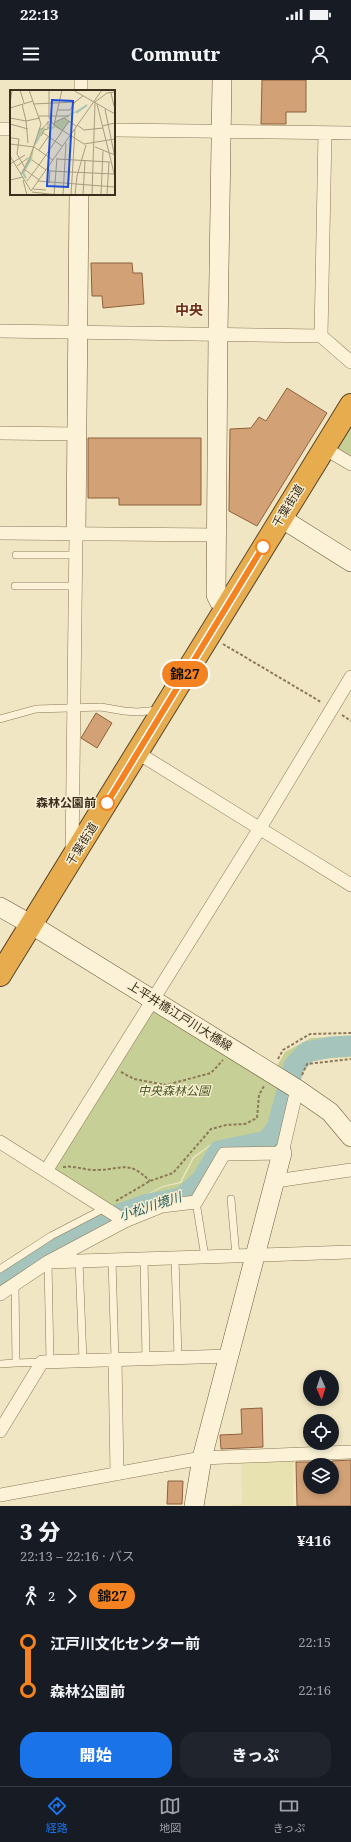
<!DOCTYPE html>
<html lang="ja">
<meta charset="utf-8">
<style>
:root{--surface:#171b24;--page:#20242c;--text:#f1f3f6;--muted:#9ea1a6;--line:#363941;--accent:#1a73e8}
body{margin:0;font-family:"Noto Serif","Noto Sans JP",serif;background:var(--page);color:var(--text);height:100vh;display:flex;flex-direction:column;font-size:15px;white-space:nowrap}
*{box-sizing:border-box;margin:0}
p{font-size:13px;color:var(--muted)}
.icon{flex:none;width:22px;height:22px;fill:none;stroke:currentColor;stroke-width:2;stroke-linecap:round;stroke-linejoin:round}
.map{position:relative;height:1426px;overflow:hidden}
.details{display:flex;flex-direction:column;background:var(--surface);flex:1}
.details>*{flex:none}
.badge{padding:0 8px;border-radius:13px;font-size:14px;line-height:26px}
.needle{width:26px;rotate:177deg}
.controls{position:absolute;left:303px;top:1290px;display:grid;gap:8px}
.controls a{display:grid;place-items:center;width:36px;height:36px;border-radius:50%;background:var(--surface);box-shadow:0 2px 6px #0003;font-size:20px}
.map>.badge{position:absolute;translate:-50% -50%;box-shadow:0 0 0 2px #fff}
.legs{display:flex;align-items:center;gap:6px;height:44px;padding:0 20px;font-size:13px}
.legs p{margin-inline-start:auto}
.head{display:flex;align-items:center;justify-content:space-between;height:68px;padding:0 20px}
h1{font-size:22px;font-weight:800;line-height:30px}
.primary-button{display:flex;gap:8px;margin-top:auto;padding:8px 20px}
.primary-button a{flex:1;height:46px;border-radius:16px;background:var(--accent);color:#fff;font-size:16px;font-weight:800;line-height:46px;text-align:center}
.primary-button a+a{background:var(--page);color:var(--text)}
ul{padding:0 20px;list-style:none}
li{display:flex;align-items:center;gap:14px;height:48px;font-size:15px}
li i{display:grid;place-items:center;width:6px;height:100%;margin:0 5px;background:currentColor}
li i::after{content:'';width:10px;height:10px;margin:-5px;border:3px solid;border-radius:50%;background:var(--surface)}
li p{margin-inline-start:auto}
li:first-child i{background:linear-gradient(#0000 50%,currentColor 0)}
li:last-child i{background:linear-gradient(currentColor 50%,#0000 0)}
.status{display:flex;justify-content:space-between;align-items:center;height:28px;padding:0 20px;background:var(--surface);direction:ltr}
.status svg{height:11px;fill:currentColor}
header{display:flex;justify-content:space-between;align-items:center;height:52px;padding:0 20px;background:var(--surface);font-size:18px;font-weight:800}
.tab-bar{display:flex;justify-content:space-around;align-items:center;height:56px;border-top:1px solid var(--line);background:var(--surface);font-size:11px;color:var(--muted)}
.tab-bar a{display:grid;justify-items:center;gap:2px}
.tab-bar .current{color:var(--accent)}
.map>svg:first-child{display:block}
.farmland{fill:#e8e2b0}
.green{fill:#c6d096}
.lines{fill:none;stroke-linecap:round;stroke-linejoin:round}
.river{stroke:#a5c4bc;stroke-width:21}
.building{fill:#d2a176;stroke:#8e613c}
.lane-casing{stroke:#8d7758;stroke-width:8}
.street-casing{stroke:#8d7758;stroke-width:14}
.secondary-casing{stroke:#6f583b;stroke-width:20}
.highway-casing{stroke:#5b452d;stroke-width:24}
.path{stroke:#8d7758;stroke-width:2;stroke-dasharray:3 2;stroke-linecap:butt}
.lane{stroke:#fbf2d7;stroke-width:7}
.street{stroke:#fbf2d7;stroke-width:13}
.secondary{stroke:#fbf2d7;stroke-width:19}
.highway{stroke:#e6ac4e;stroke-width:22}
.line-1-casing{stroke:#fff;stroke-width:9}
.line-1{stroke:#f58220;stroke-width:6}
.stop-1-dot{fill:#fff;stroke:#f58220;stroke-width:2}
.labels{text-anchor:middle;stroke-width:3;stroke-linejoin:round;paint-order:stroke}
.street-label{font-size:12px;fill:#3c2e1d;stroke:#f8efd3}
.stop-label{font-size:12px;font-weight:bold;fill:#3c2e1d;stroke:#f8efd3;text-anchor:end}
.park-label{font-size:12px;font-style:italic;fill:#495a22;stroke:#f8efd3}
.water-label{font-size:13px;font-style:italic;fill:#2b5d5c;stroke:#f8efd3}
.quarter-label{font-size:14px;font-weight:bold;fill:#6c2f19;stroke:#f8efd3}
.inset-river{fill:none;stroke:#a5c4bc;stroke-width:2}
.inset-road{fill:none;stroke:#a99c81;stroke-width:1}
.view{fill:#1d4ed8;fill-opacity:0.15;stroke:#1d4ed8;stroke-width:2}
.inset-edge{fill:none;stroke:#3c2e1d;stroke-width:2}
</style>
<div class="status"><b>22:13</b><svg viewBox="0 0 49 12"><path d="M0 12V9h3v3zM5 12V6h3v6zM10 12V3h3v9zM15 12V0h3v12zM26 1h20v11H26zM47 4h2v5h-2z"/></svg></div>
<header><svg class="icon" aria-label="menu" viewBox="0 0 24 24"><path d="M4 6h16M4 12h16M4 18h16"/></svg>Commutr<svg class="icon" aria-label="person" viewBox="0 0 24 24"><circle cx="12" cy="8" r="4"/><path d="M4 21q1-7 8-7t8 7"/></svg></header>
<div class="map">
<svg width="351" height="1426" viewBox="0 0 351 1426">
<rect width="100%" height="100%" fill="#f1e6c3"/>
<path class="farmland" d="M293,1379v47h-71l20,-2 -1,-44z"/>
<path class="green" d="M351,334v46l-21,-12z
M153,924l119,71 13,-23 26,-14 40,-2v21l-45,3 -11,22 -15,69 -57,2 -28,47 -69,20 -11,-9 48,-24 18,-4 13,-25 17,-13 48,-12 -48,11 -18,13 -13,25 -17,4 -49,25 -63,-40z
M105,1130l16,11 -121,70v-26l17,-12z"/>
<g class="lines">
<path class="river" d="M0,1198l22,-14 95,-49 31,-11 33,-6 20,-17 18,-30 48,-10 10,-13 17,-62 13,-14 24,-5 20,-1"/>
</g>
<path class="building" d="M262,0h44v32h-20v12h-25z
M91,183h41l1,10h9l2,31 -41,4 -1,-12h-10z
M287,308l40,25 -70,113 -28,-15 1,-82 21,-1 8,-11 7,4z
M88,358h113v67h-82v-7h-31z
M96,633l16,10 -15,25 -16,-10z
M262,1328l1,39 -42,2 -1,-14 22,-1 -1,-25z
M351,1380v46h-54l-1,-44h14v25h22v-26z
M168,1401h15l-1,23h-15z"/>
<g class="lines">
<defs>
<path id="lane" d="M16,475h60
M15,506h60
M0,639l36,-10 65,-2 23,4 13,1 22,-2
M231,1119l5,57
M196,1122l9,55
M175,1178l3,99
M144,1179l2,99
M112,1180l3,99
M79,1181l4,99
M48,1182l2,99
M0,1189l51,-33 54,-28
M15,1204l1,79 26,-1
M0,1284l16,-1"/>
<path id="street" d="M81,11v-11
M0,49h11
M114,50l237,3
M0,251l321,5 30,26
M321,256l4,-203
M0,353l77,1
M324,368l27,16
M0,453l217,2
M138,673l213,132
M72,775l4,-322
M0,1062l125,79 37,-15 34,-4 28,-48 58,-1 15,-64
M46,1091l214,-343 91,-151
M276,1101l75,-11
M48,1182l303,-10
M0,1214l48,-32 77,-41
M115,1279l2,115
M0,1351l42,-69 187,-6
M0,1415l202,-37 149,-6"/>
<path id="secondary" d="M222,0l-4,254 -2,261 3,6 8,5
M281,438l70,44
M76,453l3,-339
M0,827l32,18 265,164 33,23 21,25
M194,1426l8,-48 80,-305"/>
<path id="highway" d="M0,895l351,-570"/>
</defs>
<use href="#lane" class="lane-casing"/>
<use href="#street" class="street-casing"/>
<use href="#secondary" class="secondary-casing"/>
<use href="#highway" class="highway-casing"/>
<path class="path" d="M223,564l98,58
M342,635l9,6
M278,979l5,-9 27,-16 41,-1
M121,992l13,7 32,6 45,-12 12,-13
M302,995l5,-11 44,-5
M63,1087c12,-2 23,4 35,3 26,-1 30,-10 52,11
M116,1121l34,-20 23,-8 38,-44 15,-4 19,-1 12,-6 2,-23 5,-9"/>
<use href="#lane" class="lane"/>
<use href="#street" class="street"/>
<use href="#secondary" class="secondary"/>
<use href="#highway" class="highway"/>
</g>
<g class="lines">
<defs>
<path id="line-1" d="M107,723l156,-256"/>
</defs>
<use href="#line-1" class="line-1-casing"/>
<use href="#line-1" class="line-1"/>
</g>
<g class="stop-1-dot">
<circle cx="263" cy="467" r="7"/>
<circle cx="107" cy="723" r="7"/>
</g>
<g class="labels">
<g class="street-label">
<text transform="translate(288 426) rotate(-58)" y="4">千葉街道</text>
<text transform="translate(82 764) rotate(-58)" y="4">千葉街道</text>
<text transform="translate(180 936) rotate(32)" y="4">上平井橋江戸川大橋線</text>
</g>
<g class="stop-label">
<text x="96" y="727">森林公園前</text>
</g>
<g class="park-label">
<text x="174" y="1015">中央森林公園</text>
</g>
<g class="water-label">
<text transform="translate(150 1126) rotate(-18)" y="5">小松川境川</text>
</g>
<g class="quarter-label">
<text x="189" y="235">中央</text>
</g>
</g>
<g transform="translate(10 10)">
<rect width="105" height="105" fill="#f1e6c3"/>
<path d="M80,13l-25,16 4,3 -7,9 -7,-4 -2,2 -7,-1 -12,19 -2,13 -8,12 3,10 -5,-9 19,-45 12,-1 2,-5z" fill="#c6d096"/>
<path class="inset-river" d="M66,23l11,-8M25,54l4,-7 1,-9M16,88l-3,-5 8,-15"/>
<path class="inset-road" d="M10,0l4,13M39,0v28l5,7 30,19 31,-5M63,0l42,24M101,3l3,13M85,12l12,-9 8,-1M0,14l2,-14M12,14l4,17 14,-3M23,14l42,-2 8,-6M87,14l18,73M0,18l23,-7M95,19l10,49M48,20h12l5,-8M29,26h30M0,28l16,3 2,22M45,32l9,-4 12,8M0,34l18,5M44,35l8,-35M67,35l7,5 19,-2M92,36l13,-3M31,40l8,-9M32,42l20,14M31,46l3,-6 4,-1v-8M1,48l8,1 -2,15 8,14M0,54l24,3 19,13M85,57l20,8M29,60l9,-13M0,66l21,35M47,69l53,3M22,70l7,5 30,-44M0,74l15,-9M7,76l11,-8M37,78l3,3 64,3M14,79l15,11M11,84l9,-16 11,-34 -12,-34M0,90l13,-3M13,90l4,15M17,91l12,-16 7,5M28,91l77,6M39,93l1,-12M23,99l13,1M21,101l71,-101M22,102l26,3M44,105l3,-37M53,105l3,-52M61,105l4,-66M65,105l2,-19 9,-31M73,105l2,-34M82,105l3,-92M91,105l2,-44M97,105l2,-33"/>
<path class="view" d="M42,10l21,1 -5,86 -21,-1z"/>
<rect width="105" height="105" class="inset-edge"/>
</g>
</svg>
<div class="controls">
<a><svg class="needle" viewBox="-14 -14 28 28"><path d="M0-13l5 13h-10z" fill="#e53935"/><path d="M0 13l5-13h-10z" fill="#9ea1a6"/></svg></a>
<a><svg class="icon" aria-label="locate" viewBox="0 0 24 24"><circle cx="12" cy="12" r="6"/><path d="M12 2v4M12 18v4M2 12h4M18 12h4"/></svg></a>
<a><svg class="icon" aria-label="layers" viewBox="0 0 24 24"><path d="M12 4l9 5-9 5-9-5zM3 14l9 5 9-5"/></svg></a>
</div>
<b class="badge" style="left:185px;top:594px;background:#f58220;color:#111">錦27</b>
</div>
<section class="details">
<div class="head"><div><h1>3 分</h1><p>22:13 – 22:16 · バス</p></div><b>¥416</b></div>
<div class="legs"><svg class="icon" aria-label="walk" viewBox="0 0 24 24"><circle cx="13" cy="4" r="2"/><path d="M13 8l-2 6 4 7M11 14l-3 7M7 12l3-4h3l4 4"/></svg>2<svg class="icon" aria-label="forward" viewBox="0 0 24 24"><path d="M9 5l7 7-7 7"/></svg><b class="badge" style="background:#f58220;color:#111">錦27</b></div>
<ul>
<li><i style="color:#f58220"></i><b>江戸川文化センター前</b><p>22:15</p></li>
<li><i style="color:#f58220"></i><b>森林公園前</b><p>22:16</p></li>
</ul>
<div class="primary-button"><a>開始</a><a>きっぷ</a></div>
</section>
<nav class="tab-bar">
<a class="current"><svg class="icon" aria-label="directions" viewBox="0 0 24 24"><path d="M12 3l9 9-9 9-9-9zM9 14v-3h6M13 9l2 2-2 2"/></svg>経路</a>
<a><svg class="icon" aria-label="map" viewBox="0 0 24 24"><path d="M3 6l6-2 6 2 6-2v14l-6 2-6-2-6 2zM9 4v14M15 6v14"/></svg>地図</a>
<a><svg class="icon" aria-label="tickets" viewBox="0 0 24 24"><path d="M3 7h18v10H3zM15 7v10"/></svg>きっぷ</a>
</nav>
